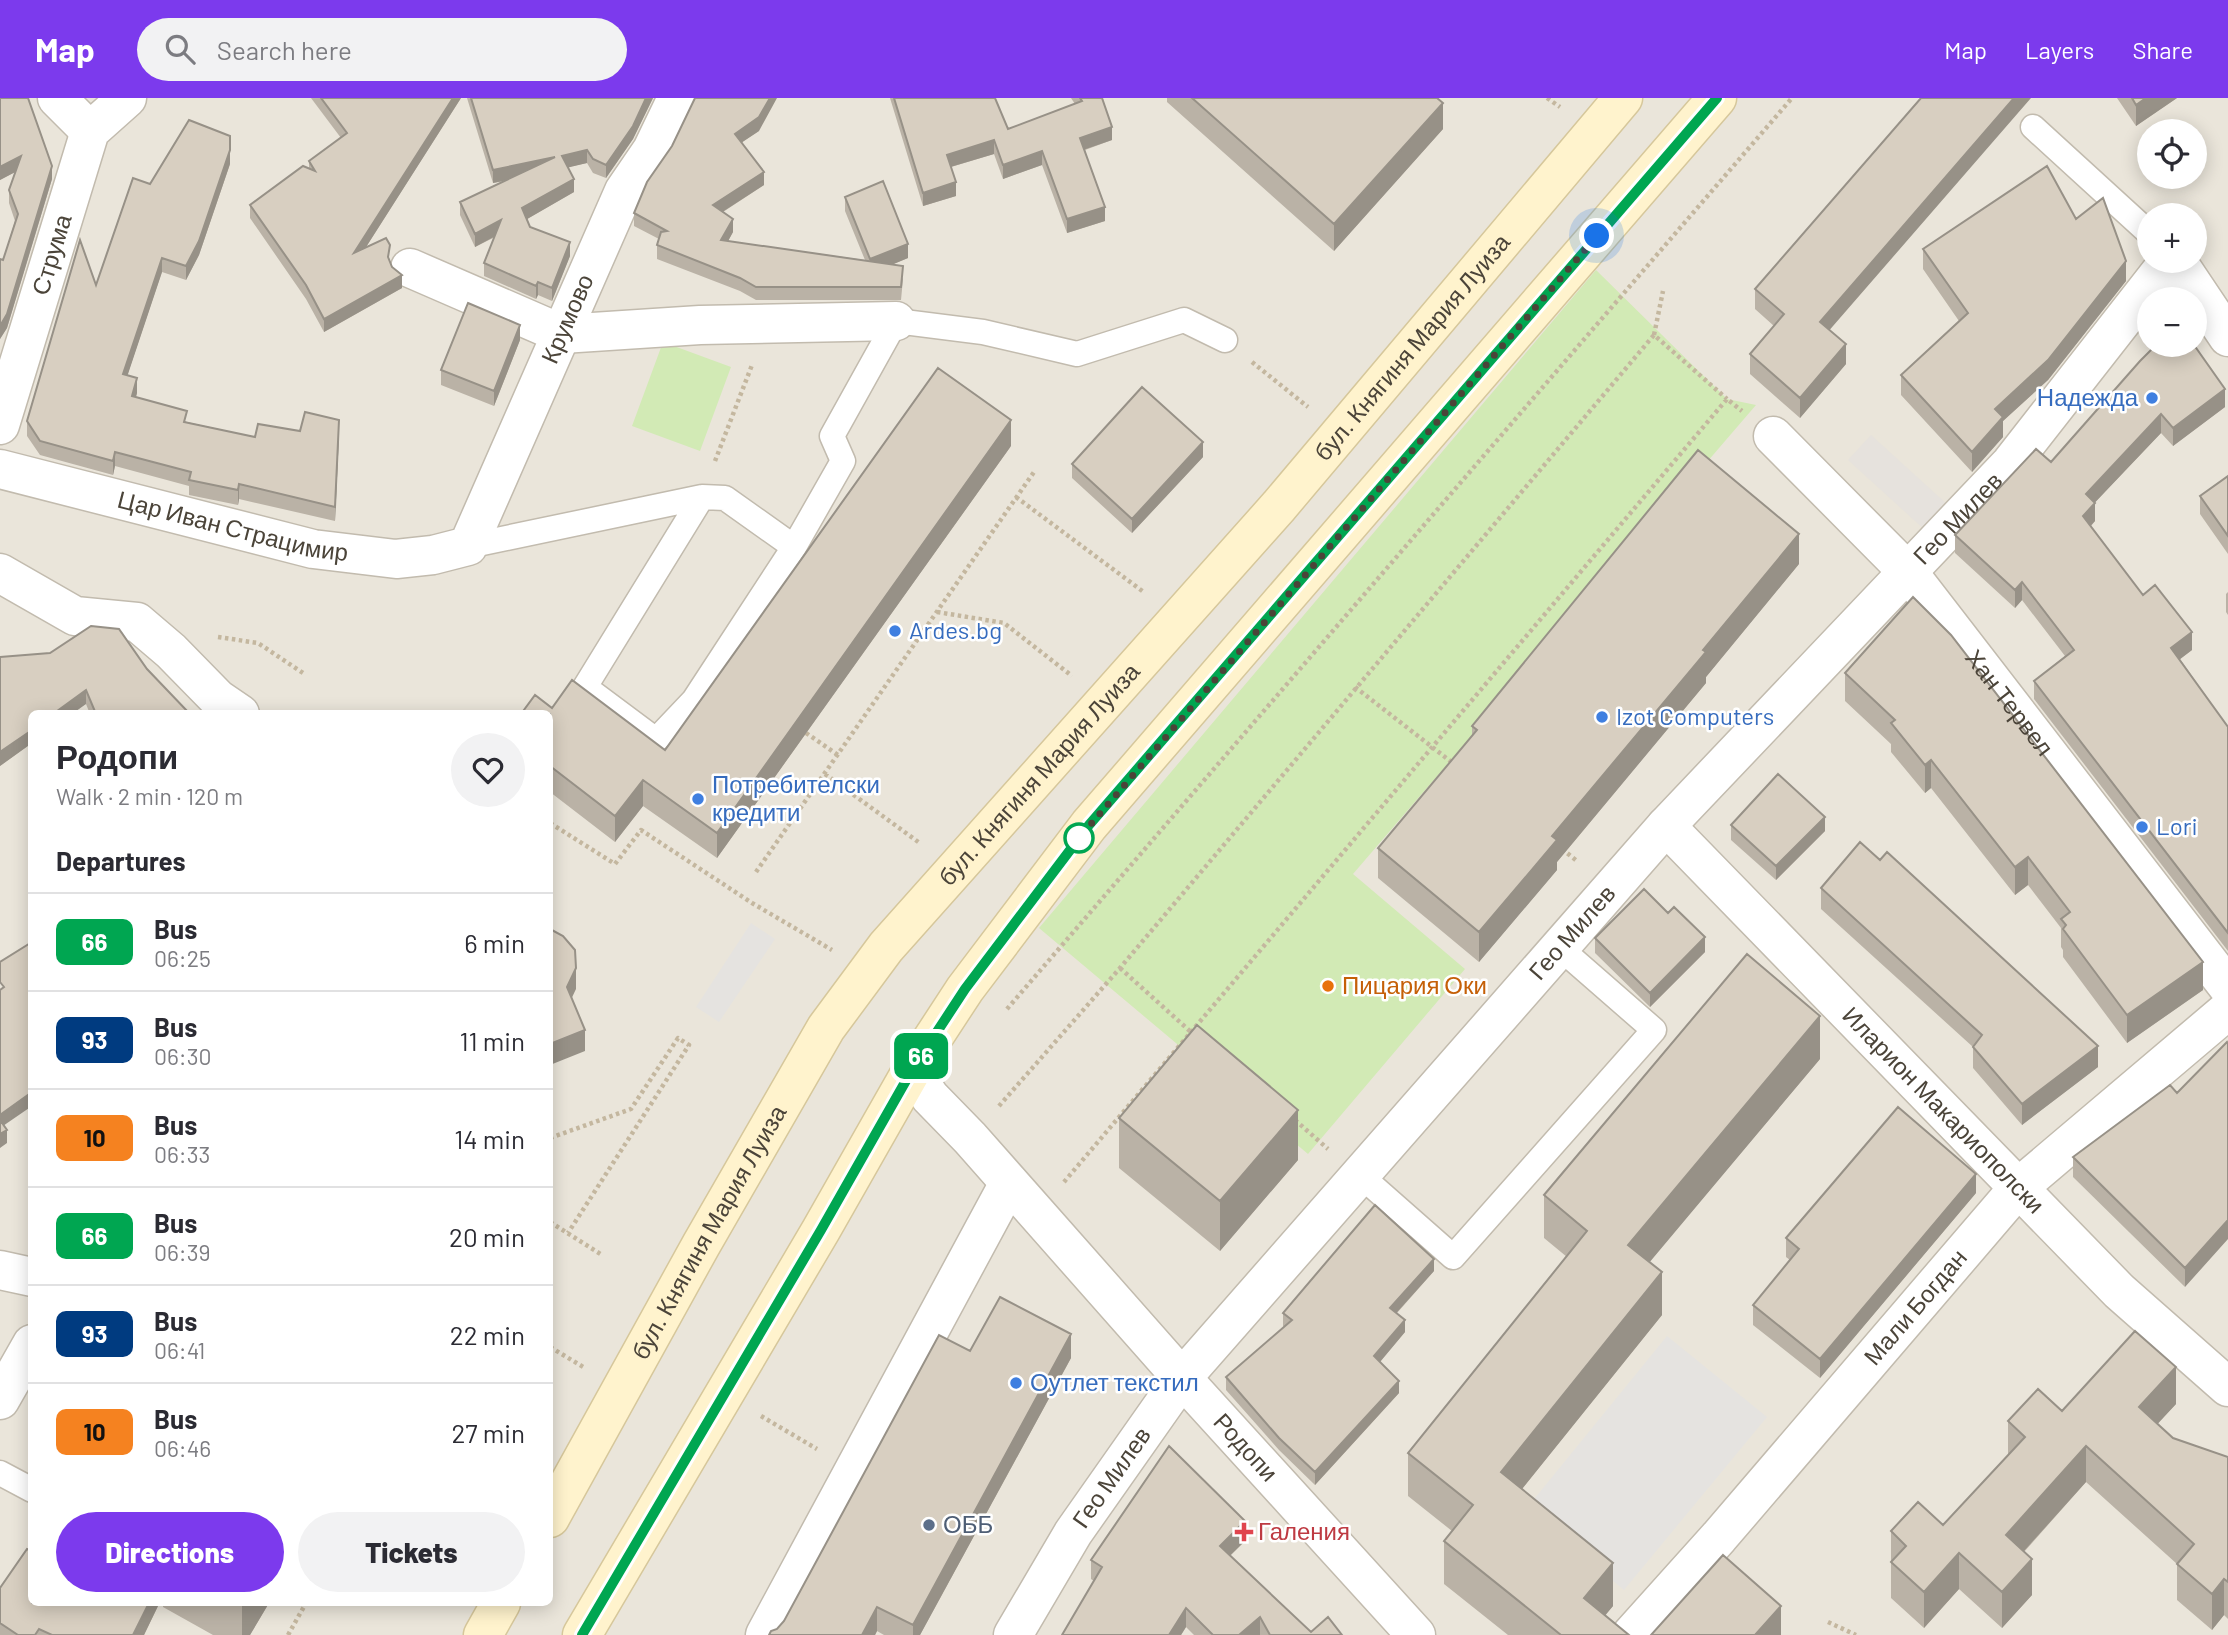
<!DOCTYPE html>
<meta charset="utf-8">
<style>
:root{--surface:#fff;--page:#f2f2f3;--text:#2b2b33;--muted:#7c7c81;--line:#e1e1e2;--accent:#7c3aed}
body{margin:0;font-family:Barlow,sans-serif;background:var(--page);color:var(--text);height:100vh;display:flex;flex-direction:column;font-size:26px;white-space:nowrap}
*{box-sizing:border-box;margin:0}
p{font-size:23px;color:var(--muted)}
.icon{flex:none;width:38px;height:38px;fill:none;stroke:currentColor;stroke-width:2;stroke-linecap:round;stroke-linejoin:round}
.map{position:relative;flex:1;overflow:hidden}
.drawer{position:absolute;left:28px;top:612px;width:525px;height:896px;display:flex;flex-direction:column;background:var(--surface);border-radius:10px;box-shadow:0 4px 18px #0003}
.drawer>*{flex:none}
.badge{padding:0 14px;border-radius:10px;font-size:24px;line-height:46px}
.tools{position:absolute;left:2137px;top:21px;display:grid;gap:14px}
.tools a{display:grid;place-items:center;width:70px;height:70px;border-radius:50%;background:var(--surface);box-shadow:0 4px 18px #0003;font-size:35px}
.you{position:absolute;width:35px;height:35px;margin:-18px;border:5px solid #fff;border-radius:50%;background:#1a73e8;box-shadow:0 0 0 10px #1a73e833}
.map>.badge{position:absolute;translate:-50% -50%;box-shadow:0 0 0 4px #fff}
h2{padding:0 28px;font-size:26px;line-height:63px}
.round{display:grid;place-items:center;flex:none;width:74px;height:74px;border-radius:37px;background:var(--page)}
.summary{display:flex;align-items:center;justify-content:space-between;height:119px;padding:0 28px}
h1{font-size:33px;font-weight:800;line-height:52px}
.cta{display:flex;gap:14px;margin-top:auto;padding:14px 28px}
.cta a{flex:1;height:80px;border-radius:42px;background:var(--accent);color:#fff;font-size:28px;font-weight:800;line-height:80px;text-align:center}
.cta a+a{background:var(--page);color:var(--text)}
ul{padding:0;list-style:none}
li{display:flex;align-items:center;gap:21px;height:98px;padding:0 28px;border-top:2px solid var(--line)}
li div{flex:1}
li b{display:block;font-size:26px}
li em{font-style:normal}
li .badge{min-width:77px;font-weight:700;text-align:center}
header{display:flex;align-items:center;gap:42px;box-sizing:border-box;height:98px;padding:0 35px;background:var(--accent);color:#fff}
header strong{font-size:33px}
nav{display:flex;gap:38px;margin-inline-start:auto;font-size:24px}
.search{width:490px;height:63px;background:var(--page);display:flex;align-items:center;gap:18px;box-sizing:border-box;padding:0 24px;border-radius:38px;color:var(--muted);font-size:26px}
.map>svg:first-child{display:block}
.residential{fill:#eae5da;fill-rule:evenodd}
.industrial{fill:#e6e2dd}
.green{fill:#d2eab5}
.parking{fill:#e5e3e0}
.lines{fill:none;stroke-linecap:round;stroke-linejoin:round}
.lane-casing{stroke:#c2bbae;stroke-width:27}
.street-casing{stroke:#c2bbae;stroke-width:41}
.secondary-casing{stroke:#d6c79b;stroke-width:41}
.path{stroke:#c4b79f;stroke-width:4.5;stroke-dasharray:3.5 3.5;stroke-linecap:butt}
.lane{stroke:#fff;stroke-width:24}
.street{stroke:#fff;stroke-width:38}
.secondary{stroke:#fff3cd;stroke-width:38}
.wall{fill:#bab2a6}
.shaded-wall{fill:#979187}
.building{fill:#d8cfc1;stroke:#979187;stroke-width:2}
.line-casing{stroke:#fff;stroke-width:16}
.line{stroke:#00a651;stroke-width:10}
.walk{stroke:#4b4439;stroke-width:7;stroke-dasharray:0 12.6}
.shop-dot{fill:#3f7fe0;stroke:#fff;stroke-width:2.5}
.stop-dot{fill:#fff;stroke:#00a651;stroke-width:3.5}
.food-dot{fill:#e8710a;stroke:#fff;stroke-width:2.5}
.service-dot{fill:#5c6f8a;stroke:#fff;stroke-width:2.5}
.health-dot{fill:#e0444e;stroke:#fff;stroke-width:2.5}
.labels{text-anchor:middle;stroke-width:5;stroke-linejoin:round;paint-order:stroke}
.street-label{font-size:24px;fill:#4b4439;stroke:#fff}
.shop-label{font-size:24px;fill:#366cbe;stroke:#fff;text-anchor:start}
.food-label{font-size:24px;fill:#c56008;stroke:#fff;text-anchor:start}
.service-label{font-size:24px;fill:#4e5e75;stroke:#fff;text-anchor:start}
.health-label{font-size:24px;fill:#be3a42;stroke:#fff;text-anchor:start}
</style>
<header>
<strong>Map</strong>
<div class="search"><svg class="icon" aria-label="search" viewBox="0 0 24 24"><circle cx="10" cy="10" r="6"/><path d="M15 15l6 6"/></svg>Search here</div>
<nav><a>Map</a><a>Layers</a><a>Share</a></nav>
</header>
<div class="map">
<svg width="2228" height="1537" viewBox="0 0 2228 1537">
<rect width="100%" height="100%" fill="#f6f3ec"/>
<path class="residential" d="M0,0h2228v1537h-2228zM2149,33h45v46h-45zM2149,117h45v46h-45zM2149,201h45v46h-45zM32,616h518v889h-518z"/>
<path class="industrial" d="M1871,337l78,71 -23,25 -78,-71z"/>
<path class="green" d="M1596,172l131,129 29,6 -403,469 112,95 -157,185 -269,-226z
M663,244l68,25 -31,84 -68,-25z"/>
<path class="parking" d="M751,825l24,16 -56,83 -23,-15z
M1667,1238l100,81 -143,173 -98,-81z"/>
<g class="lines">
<defs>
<path id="lane" d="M2033,29l116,106
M468,448l234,-49 -117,190 71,53 38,-40 100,-153 -69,-49 -23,-1
M794,449l49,-86 -11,-25 64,-115 87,11 94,22 107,-34 41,20
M1360,1077l93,82 201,-227 -94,-82
M0,1375l32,17"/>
<g id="street">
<path d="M57,0l33,33"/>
<path d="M2177,163l51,76"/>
<path d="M410,170l152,66 138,-9 196,-4"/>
<path id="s1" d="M0,327l90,-294 37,-33"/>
<path id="s2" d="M1773,338l135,136 320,415"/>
<path id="s3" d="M0,371l313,80 83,10 37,-4 35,-9 156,-355 28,-41 25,-52"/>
<path d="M0,475l75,43 62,6 34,29 47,48 22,15"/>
<path id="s4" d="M1666,728l453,465 109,96"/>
<path id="s5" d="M912,972l18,27 40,41 212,240 234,257"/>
<path d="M0,1172l32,7"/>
<path d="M0,1302l32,-56"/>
<path d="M765,1537l244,-452"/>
<path id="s6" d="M1013,1537l60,-102 109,-155 484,-552 345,-363 158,-202"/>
<path id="s7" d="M1631,1537l88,-98 300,-350 209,-177"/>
</g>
<g id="secondary">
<path id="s8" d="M550,1420l151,-273 125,-217 60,-81 393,-441 344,-408"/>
<path d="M483,1537l18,-32"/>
<path d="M582,1537l239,-405 91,-160 53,-81 124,-164 628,-727"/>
</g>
</defs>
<use href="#lane" class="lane-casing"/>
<use href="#street" class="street-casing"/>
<use href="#secondary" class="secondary-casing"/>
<path class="path" d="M1547,0l13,9
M1654,237l9,-44
M1252,264l56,45
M715,363l37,-96
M1016,399l129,96
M937,514l67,11 68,53
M218,539l40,6 45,30
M1355,589l99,77
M806,635l32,22
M825,676l96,70
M550,725l65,41 26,-34 111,73 80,47
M1562,751l15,12
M756,774l278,-400
M1120,870l72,65
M1007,911l785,-911
M999,1008l121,-138 534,-633 73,64
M1295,1022l33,29
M550,1040l81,-29 47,-71 11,7 -121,188
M1064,1084l663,-783 15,12
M550,1124l52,33
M550,1249l35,21
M761,1318l56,33
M1828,1524l28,13
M288,1537l18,-32"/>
<use href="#lane" class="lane"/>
<use href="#street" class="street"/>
<use href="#secondary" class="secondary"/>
</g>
<path class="wall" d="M0,0l52,81 -45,149 -7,11v-80l3,1 12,-39 -6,-18v-13l6,-18 -15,8z
M311,0h150l-95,149 24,12v2l12,27 -78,44 -18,-33 -56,-81v-13l59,-37v-7l32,-23z
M467,0h186l-20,41 -27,39 -13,-5 -6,-10 -19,4 6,25 -47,27 3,8 40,29 -18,45 -14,-6 -2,4 -52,-23v-13l11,-26 -20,10 -15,-32v-13l45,-21 -12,2z
M890,0h105l13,31 67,-25 -4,-6h31l10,42 -27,10 20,71 -38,12 -25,-68 -39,14 -9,-25 -43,13 5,29 -33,10z
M1167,0h270l6,31 -109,122 -167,-149z
M2117,0h60l-41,28z
M759,33l-17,11 22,43 -41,27 10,20 -5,9 137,19 -20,-49v-14l63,61 -15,6 10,15 -2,21h-145l-16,-9 -83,-32v-14l2,-6 -25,-13v-13l38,-67z
M230,66l-31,91 -13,25 -24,-8 -35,104 10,17 -1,4 51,25 68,15 45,-6 39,4 -4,86 -96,-22 -1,6 -49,-10v-9l-74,-20 -2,9 -73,-20 -13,-19v-15l69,-136 54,-101z
M2076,121l50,62 -78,99 -45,41v16l-31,35 -71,-77v-20l58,-54 -36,-52v-20z
M1755,191l91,75 -46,54 -50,-44v-20l24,-28 -19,-17z
M520,242l-26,66 -53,-21v-15z
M2140,263l85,46 -52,39 -12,-13 -66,69v19l-4,5 52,69 49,55 -12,9 48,68v224l-194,-252v-18l31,-25 -43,-56 -7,8 -60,-55v-18l96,-73z
M1011,348l-294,412 -74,-52 -28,36 -65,-50v-78l2,-6 113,42z
M1203,359l-71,76 -60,-55v-14z
M2228,378v78l-28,-40v-18z
M1799,466l-93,113v6l-149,179v8l-78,92 -101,-84v-30l94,-112v-10z
M2228,494v23l-2,-3v-18z
M0,559l147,12 43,45h-100l-4,-10 -54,10v29l-32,23z
M1845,575l358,317 -76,53 -64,-86v-7l-2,-3v-19l-33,-43 -13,10 -84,-107 -6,5 -34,-41v-8l-46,-43z
M1731,727l94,6 -49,49 -45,-40z
M1880,762l218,207 -76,58 -49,-57v-21l-152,-138v-21z
M1595,840l110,14 -55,55 -55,-54z
M2228,946l-43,243 -112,-110v-20l104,-64z
M1820,961l-171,203 13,53 -140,174 91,117 -8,9 24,20h-121l-64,-51v-43l8,-10 -44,-35v-43l159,-196 -23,-19v-43z
M1119,1020l179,42 -78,91 -101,-83z
M1976,1095l-156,185 -67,-53v-20l37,-45 -4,-3v-19z
M1434,1173l-37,42 8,19 -25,30 19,31 -84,92 -36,-35 -53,-60v-13l58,-50 -1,-1v-13z
M970,1253l101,7 -151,277h-36l-7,-4 -2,4h-106l8,-6 7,-8z
M2176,1306l-19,20 16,14 55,19v162l-4,-4 -12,15 -35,-30v-36l-91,-82 -62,70 8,43 -30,33 -43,-39 -35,39 -33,-30v-67l52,-6 65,-70v-34l54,-10z
M1245,1443l-15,15 81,76 31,3h-148l-8,-8 -5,8h-119l32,-54 -3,-2v-19z
M0,1490l32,15h126v3l-14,29h-144z
M163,1505h106l-19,32h-37l-50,-28z"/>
<path class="shaded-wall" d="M453,0h8l-107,168v-13z
M646,0h7l-20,41 -27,39v-13z
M770,0h7l-18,33 -24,16v-13z
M2014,0h17l-211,243v-19z
M2146,0h31l-41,28v-21z
M1443,5v26l-109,122v-27z
M1112,29v13l-32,11v-13z
M994,42v14l-47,14v-13z
M230,52v14l-31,91 -13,25v-14z
M587,52v13l-25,6v-13z
M1042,53v14l-39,14v-14z
M21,58v13l-21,11v-13z
M555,59v13l-62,13v-13z
M52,68v13l-45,149 -7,11v-13z
M764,74v13l-51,33v-13z
M574,81v13l-52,30v-14z
M956,84v14l-33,10v-13z
M1105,109v14l-38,12v-14z
M733,121v13l-12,22v-14z
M501,122v13l-26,14v-13z
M570,144v14l-18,45v-13z
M908,146v14l-38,16v-15z
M162,160v14l-39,117v-15z
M2126,163v20l-78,99 -45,41v16l-31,35v-20l23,-43z
M402,177v13l-78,44v-13z
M538,184v13l-2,4v-13z
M520,227v15l-26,66v-15z
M1846,246v20l-46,54v-20z
M137,280v15l-5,17v-14z
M2225,291v18l-52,39v-18z
M2161,316v19l-75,79v-18z
M339,322v15l-4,86v-14z
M1011,322v26l-294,412v-25z
M1203,344v15l-71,76v-14z
M115,354v14l-2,9v-14z
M239,386v15l-1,6v-15z
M2095,405v18l-12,13v-18z
M1799,436v30l-93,113v6l-149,179v8l-78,92v-30l73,-96 151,-186z
M2022,484v18l-7,8v-18z
M2192,534v18l-21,16v-18z
M86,592v14l-14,10h-19z
M32,632v13l-32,23v-14z
M1931,662v28l-6,5v-28z
M643,682v26l-28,36v-26z
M1825,719v14l-49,49v-14z
M2028,759v28l-13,10v-28z
M1705,839v15l-55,55v-14z
M2203,864v28l-76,53v-28z
M576,870v21l-9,19v-21z
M1820,918v43l-192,229v-43z
M585,932v21l-35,14v-21z
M2098,948v21l-76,58v-21z
M32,994v14l-32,22v-13z
M1298,1012v50l-78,91v-50z
M7,1032v13l-7,5v-14z
M1976,1076v19l-156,185v-19z
M2228,1122v19l-43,48v-19z
M1434,1161v12l-44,49v-12z
M1662,1174v43l-161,200v-43z
M1405,1222v12l-31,37v-13z
M1071,1236v24l-151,277h-7v-10z
M2176,1269v37l-37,40v-37z
M1399,1283v12l-84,92v-13z
M2086,1348v36l-80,89v-36z
M1245,1423v20l-25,24v-19z
M1959,1455v36l-35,39v-36z
M2032,1461v36l-30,33v-36z
M1613,1465v43l-24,29 -5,-37z
M2224,1481v36l-12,15v-36z
M149,1505h9v3l-14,29h-11z
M243,1505h26l-19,32h-8v-29z
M1781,1508v29h-26z
M877,1509v24l-2,4h-13z
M1186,1510v19l-5,8h-12z
M1260,1519v18h-21z"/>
<path class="building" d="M0,0h28l24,68 -45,148 -7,12v-67l3,1 15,-46 -9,-24 12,-34 -21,11z
M321,0h132l-99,155 32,-15 4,7 -2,12 4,10 10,8 -78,44 -18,-34 -56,-80 53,-39 12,5 -6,-10 38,-28z
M471,0h175l-13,28 -27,39 -13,-6 -6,-9 -25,6 12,23 -52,29 8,19 40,15 -18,46 -14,-6 -2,4 -52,-23 17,-43 -26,14 -15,-32 95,-45 -62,13z
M695,0h75l-11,19 -24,17 29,38 -51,33 20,14 -12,21 182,26 -2,21h-145l-16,-9 -83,-33 4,-13 6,-1 -33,-18 13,-31 25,-36z
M894,0h101l13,31 74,-28 -2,-3h22l10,29 -32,11 25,69 -38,12 -25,-68 -39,14 -9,-25 -47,15 9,27 -33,11z
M1192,0h245l6,5 -109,121z
M1921,0h93l-194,224 26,22 -46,54 -50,-44 34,-40 -29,-25z
M2132,0h14l-10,7z
M189,22l41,16v14l-31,91 -13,25 -24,-8 -39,116 14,4 -5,18 55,15 -3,11 71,15 3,-13 42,7 5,-19 34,8 -4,87 -96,-23 -1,6 -49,-10 2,-8 -76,-20 -2,9 -73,-20 -13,-20 53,-181 16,45 37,-107 17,6z
M2047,68l29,53 27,-21 23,63 -78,99 -53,49 8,8 -31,35 -71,-77 67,-62 -45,-64z
M883,83l25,63 -38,15 -25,-62z
M468,205l52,22 -26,66 -53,-21z
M2156,247h38l31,44 -52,39 -12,-14 -75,80 9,9 -12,13 60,79 12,-10 37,47 -21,16 57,79v206l-194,-252 40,-31 -52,-68 -7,8 -60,-55 81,-86 15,13 89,-101z
M938,270l73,52 -294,413 -74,-53 -28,36 -65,-50v-52h-29l14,-19 17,13 20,-28 93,70z
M1142,289l61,55 -71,77 -60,-55z
M1698,352l101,84 -96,116 3,2 -154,184 5,4 -78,92 -101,-84 99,-118 -5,-4z
M2228,378v60l-28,-40z
M1913,499l38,38 252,327 -76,53 -64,-86 3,-4 -5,-6 9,-7 -42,-55 -13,10 -84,-107 -6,5 -34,-42 4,-3 -50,-47z
M91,528l28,3 28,40 43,45h-94l-10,-24 -33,24h-21v16l-32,22v-95l50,-4z
M1778,676l47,43 -49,49 -45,-41z
M1860,744l20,18 7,-8 211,194 -76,58 -49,-57 9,-12 -161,-147z
M1644,791l24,24 6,-6 31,30 -55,56 -55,-55z
M550,831l13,7 12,14 1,18 -9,19 18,43 -35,14z
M32,844v150l-32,23v-125l4,-3 -4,-5v-20z
M1747,856l73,62 -192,229 34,27 -161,200 112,91 -29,35 45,37h-68l-117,-94 29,-36 -65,-52 179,-222 -43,-36z
M1197,927l101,85 -78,91 -101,-83z
M2227,944l1,2v176l-43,48 -112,-111 97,-72 7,8z
M1898,1009l78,67 -156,185 -67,-54 46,-56 -13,-11z
M0,1022l7,10 -7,4z
M1375,1107l59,54 -44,49 15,12 -31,36 25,25 -84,91 -36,-34 -53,-61 66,-57 -9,-7z
M1000,1199l71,37 -158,291 -36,-18 -15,28h-93l2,-4 6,-2 7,-8 155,-286 31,16z
M2135,1233l41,36 -37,40 34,31 55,19v125l-4,-3 -12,15 -35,-30 17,-20 -108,-98 -80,89 26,24 -30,33 -43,-39 -35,39 -33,-30 15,-16 -15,-15 27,-29 25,23 82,-88 -17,-16 30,-32 24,22z
M1169,1348l76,75 -25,25 91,86 17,-15 14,18h-72l-10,-18 -21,18h-26l-27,-27 -17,27h-107l40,-68 -11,-7z
M27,1451l5,2v52h117l-16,32h-81l-13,-6 -4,6h-17l-18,-12v-35z
M1723,1457l58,51 -26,29h-104z"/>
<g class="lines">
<defs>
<path id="line" d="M582,1537l239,-405 91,-160 53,-81 124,-164 628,-727"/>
</defs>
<use href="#line" class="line-casing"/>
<use href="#line" class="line"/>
<path class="walk" d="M1079,740l-6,7 524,-609"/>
</g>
<g class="shop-dot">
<circle cx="2152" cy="300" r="7"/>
<circle cx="895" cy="533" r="7"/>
<circle cx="1602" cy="619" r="7"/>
<circle cx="698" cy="701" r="7"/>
<circle cx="2142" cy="729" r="7"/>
<circle cx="1016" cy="1285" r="7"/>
</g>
<circle class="stop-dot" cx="1079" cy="740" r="14"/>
<circle class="food-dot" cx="1328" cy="888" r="7"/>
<circle class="service-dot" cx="929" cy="1427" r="7"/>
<path class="health-dot" d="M1240.5 1423.5h7v7h7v7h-7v7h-7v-7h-7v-7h7z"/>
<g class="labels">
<g class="street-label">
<text dy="8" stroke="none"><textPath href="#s1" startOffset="178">Струма</textPath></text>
<text dy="8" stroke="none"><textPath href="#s3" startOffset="728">Крумово</textPath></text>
<text dy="8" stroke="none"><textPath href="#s8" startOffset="1461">бул. Княгиня Мария Луиза</textPath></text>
<text dy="8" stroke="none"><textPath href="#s6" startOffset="1466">Гео Милев</textPath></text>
<text dy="8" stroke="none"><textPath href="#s3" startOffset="240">Цар Иван Страцимир</textPath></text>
<text dy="8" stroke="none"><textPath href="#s2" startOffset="357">Хан Тервел</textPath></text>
<text dy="8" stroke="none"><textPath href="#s8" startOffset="894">бул. Княгиня Мария Луиза</textPath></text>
<text dy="8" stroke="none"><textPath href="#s6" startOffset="900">Гео Милев</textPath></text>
<text dy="8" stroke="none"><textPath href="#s4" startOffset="397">Иларион Макариополски</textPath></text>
<text dy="8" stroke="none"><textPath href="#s8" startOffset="327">бул. Княгиня Мария Луиза</textPath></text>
<text dy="8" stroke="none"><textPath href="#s7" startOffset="434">Мали Богдан</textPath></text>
<text dy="8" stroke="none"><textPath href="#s5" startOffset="504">Родопи</textPath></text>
<text dy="8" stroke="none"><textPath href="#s6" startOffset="186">Гео Милев</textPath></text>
</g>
<g class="shop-label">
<text x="2138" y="308" text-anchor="end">Надежда</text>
<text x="909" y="541">Ardes.bg</text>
<text x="1616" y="627">Izot Computers</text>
<text x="712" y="695">Потребителски<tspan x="712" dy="28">кредити</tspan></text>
<text x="2156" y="737">Lori</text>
<text x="1030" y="1293">Оутлет текстил</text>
</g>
<g class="food-label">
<text x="1342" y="896">Пицария Оки</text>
</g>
<g class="service-label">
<text x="943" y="1435">ОББ</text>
</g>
<g class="health-label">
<text x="1258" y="1442">Галения</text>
</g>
</g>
</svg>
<div class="tools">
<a><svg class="icon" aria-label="locate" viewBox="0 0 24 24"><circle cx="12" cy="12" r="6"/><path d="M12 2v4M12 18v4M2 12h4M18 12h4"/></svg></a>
<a>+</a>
<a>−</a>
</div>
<div class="you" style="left:1597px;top:138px"></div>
<b class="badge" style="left:921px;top:958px;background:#00a651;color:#fff">66</b>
<section class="drawer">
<div class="summary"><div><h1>Родопи</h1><p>Walk · 2 min · 120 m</p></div><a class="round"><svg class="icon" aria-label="heart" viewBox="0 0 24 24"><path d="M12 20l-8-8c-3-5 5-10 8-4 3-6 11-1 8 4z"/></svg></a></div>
<h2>Departures</h2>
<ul>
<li><span class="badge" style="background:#00a651;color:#fff">66</span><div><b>Bus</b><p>06:25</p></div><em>6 min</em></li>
<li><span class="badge" style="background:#003b80;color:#fff">93</span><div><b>Bus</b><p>06:30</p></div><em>11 min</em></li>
<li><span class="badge" style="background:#f58220;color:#111">10</span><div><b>Bus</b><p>06:33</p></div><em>14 min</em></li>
<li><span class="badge" style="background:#00a651;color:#fff">66</span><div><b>Bus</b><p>06:39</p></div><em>20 min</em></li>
<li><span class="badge" style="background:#003b80;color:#fff">93</span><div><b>Bus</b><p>06:41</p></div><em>22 min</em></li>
<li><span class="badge" style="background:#f58220;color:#111">10</span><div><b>Bus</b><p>06:46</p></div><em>27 min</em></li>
</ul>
<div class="cta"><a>Directions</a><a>Tickets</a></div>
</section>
</div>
